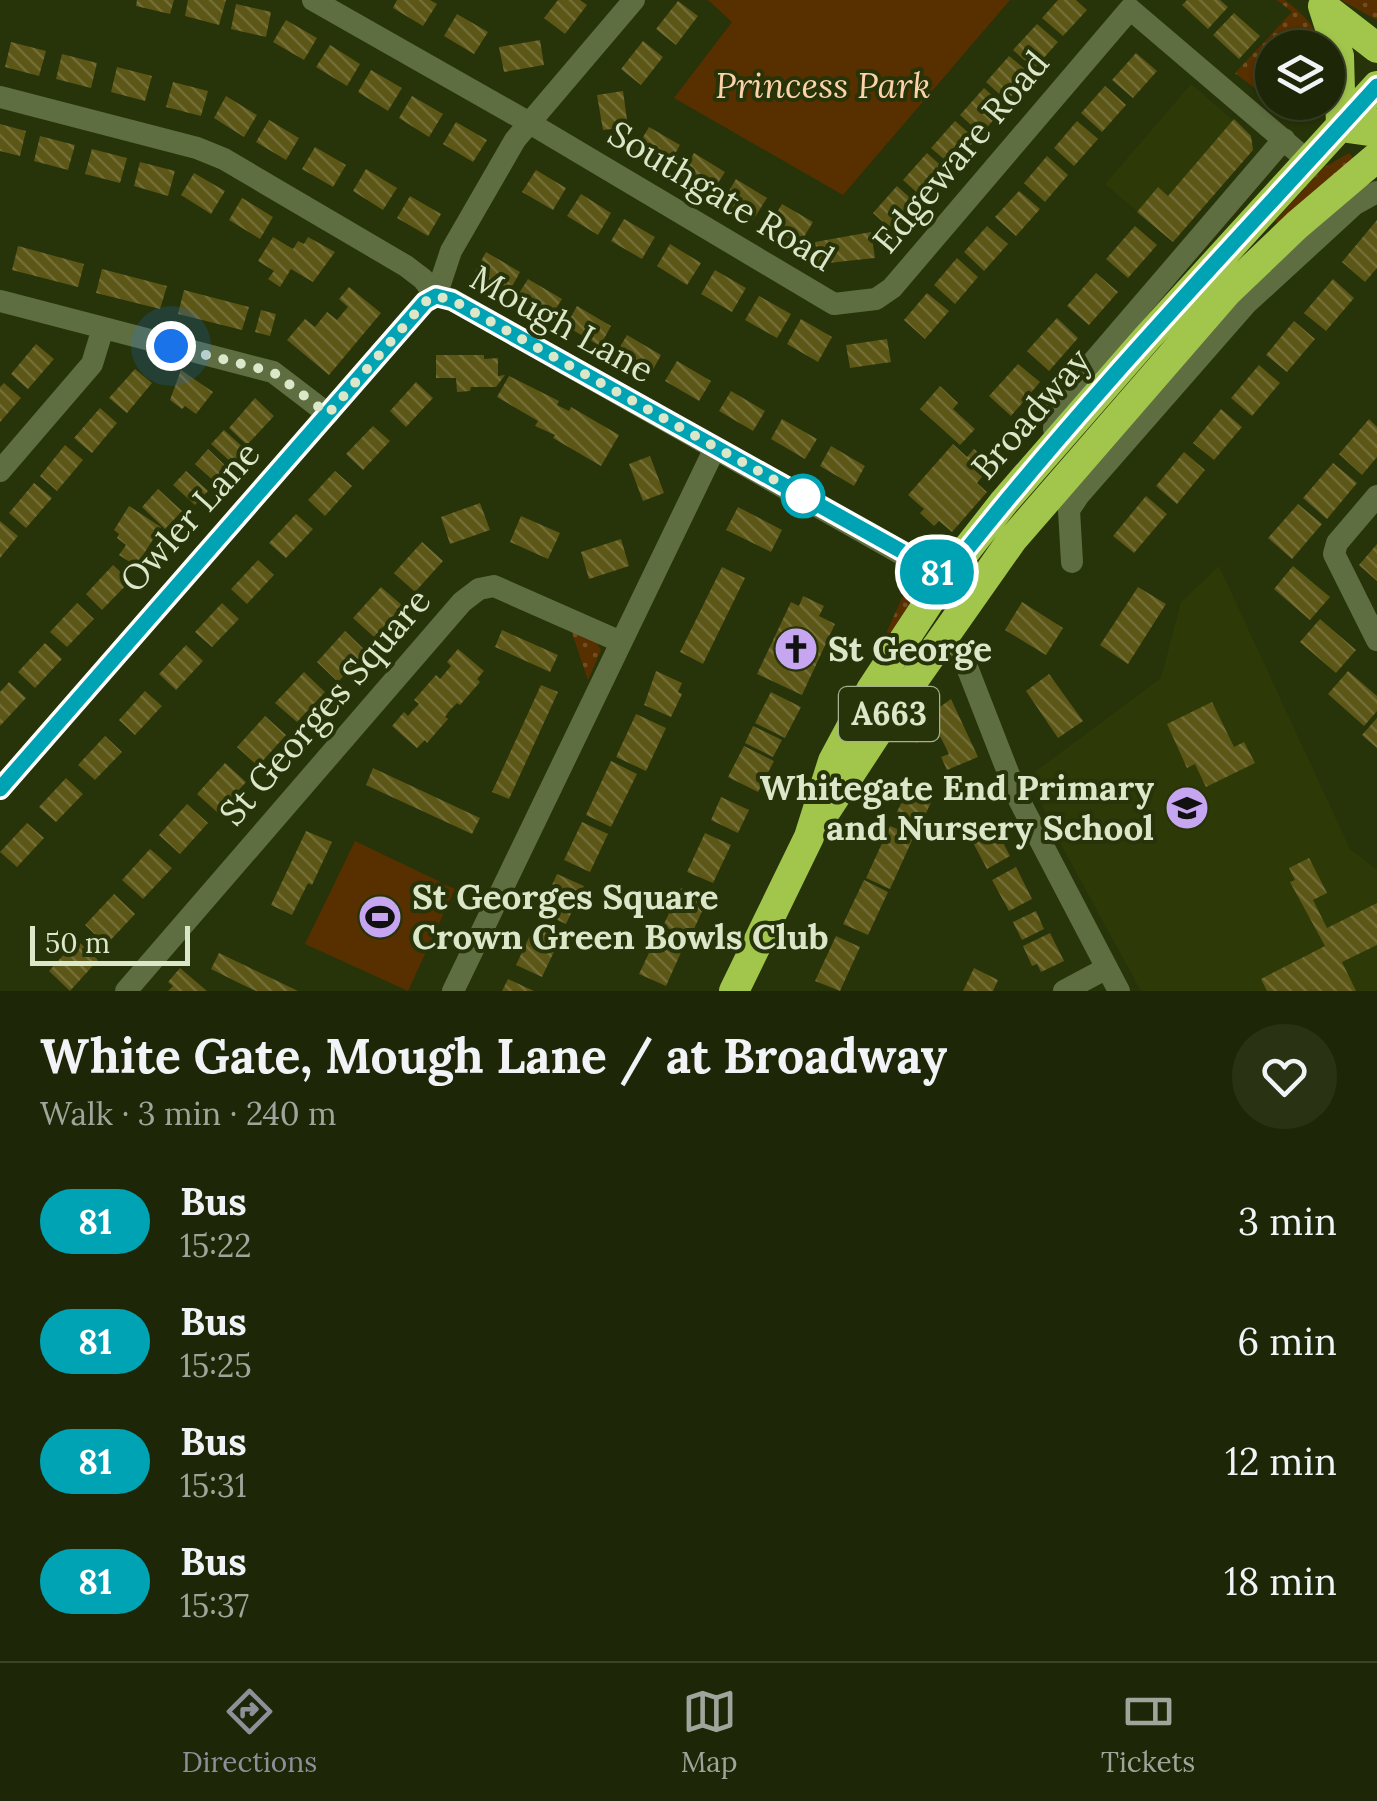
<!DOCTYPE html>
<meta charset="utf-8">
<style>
:root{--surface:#1d2606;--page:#2a3214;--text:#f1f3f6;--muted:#a0a59b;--line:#3b4328;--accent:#8c9099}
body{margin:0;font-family:Lora,serif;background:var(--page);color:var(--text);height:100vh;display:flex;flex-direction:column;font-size:38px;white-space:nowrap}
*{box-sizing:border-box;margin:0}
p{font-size:32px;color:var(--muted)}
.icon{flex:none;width:55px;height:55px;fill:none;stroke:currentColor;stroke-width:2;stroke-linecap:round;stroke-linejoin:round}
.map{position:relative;height:991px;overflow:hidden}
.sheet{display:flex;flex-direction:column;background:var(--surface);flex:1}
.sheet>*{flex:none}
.badge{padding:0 20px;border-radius:32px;font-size:35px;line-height:65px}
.tools{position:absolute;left:1255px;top:30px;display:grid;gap:20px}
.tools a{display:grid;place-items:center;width:90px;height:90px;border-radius:50%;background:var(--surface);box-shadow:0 2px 8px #0004,0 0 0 2px var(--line);font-size:50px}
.scale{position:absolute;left:30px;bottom:25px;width:160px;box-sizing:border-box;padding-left:10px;border:5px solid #dce7ca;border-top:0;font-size:28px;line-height:35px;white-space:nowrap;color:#dce7ca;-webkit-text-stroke:8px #273308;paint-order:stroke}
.you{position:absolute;width:50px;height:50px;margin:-25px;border:8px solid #fff;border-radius:50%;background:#1a73e8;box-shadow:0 0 0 15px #1a73e833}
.map>.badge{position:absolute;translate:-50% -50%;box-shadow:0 0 0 5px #fff}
.round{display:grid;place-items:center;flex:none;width:105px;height:105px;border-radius:52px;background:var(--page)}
.head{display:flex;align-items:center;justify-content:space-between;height:170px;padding:0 40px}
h1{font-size:48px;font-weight:700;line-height:75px}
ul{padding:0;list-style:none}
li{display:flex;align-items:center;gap:30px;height:120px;padding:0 40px}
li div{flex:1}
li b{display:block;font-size:38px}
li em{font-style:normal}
li .badge{min-width:110px;font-weight:700;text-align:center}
.menu{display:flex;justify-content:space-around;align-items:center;height:140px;border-top:2px solid var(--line);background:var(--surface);font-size:28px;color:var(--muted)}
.menu a{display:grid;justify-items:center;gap:5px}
.menu .selected{color:var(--accent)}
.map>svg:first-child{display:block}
.built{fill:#2d3a07}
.grass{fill:url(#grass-dots)}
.park{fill:#583000}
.building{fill:url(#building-back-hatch)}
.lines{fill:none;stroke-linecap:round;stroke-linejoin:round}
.minor{stroke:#5f6e41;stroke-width:22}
.highway{stroke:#a2c64c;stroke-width:30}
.line-casing{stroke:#fff;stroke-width:22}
.line{stroke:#00a3b4;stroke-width:15}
.walk{stroke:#dce7ca;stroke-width:10;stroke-dasharray:0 18}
.stop-dot{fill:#fff;stroke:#00a3b4;stroke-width:5}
.labels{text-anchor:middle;stroke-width:8;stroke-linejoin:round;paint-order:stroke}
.shield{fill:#273308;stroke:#a6b190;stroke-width:2.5}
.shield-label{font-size:32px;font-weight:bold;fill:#dce7ca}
.park-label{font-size:35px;font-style:italic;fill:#fed2a9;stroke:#273308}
.street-label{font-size:35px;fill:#dce7ca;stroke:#273308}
.poi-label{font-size:35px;font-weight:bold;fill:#dce7ca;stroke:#273308;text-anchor:start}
</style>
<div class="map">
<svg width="1377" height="991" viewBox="0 0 1377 991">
<defs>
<pattern id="grass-dots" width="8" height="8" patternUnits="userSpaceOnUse" patternTransform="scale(2.5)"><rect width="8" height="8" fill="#583000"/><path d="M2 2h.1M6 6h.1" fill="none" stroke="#6f4e24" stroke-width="1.8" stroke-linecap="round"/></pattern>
<pattern id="building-back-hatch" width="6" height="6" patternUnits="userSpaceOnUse" patternTransform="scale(2.5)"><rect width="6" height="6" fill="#5c5617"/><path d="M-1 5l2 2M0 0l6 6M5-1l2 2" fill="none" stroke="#736e37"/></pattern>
</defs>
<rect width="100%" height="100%" fill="#273308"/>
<path class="built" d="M1191,84l60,52 2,14 -80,92 -68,-58z
M1219,566l131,283 27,21v121h-236l-83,-152 -30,-62 133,-99 20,-76z"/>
<path class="grass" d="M1277,0h8c16,13 33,27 35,47l-48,1v53l-37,-28 57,-61z
M1341,0h36v20z
M1349,153l6,7 -75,66 -5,-5 48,-53z
M906,567l9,13 -2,20 -40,63 32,-72z
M571,630l23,8 7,12 -13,30z"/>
<path class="park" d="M708,0h302l-167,195 -169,-97 58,-76z
M355,841l100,48 -47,102 -103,-47z"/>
<path class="building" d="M137,0h37l-4,14 -34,-8z
M188,0h38l-7,25 -34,-9z
M397,0h33l7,4 -14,22 -30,-18z
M558,0h22l7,5 -22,29 -21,-16z
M1058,0h18l11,10 -24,26 -21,-18z
M1187,0h33l8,7 -20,22 -26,-24z
M678,1l20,15 -22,29 -20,-16z
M236,4l35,8 -5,25 -35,-8z
M1234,13l26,23 -21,23 -26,-24z
M457,14l31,18 -14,22 -30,-18z
M286,20l31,18 -13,22 -31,-18z
M1037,24l21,18 -24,27 -21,-19z
M540,40l4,25 -40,7 -5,-25z
M643,41l20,16 -22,28 -20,-16z
M11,42l35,9 -7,25 -34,-9z
M330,45l30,19 -13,22 -31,-19z
M1136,53l21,18 -24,27 -21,-18z
M62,54l35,9 -6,25 -35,-9z
M1009,56l22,18 -24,27 -21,-19z
M117,67l35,9 -7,25 -34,-9z
M371,70l31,18 -14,23 -30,-19z
M173,82l35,9 -7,25 -35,-9z
M1105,86l21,19 -24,27 -21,-19z
M984,88l21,19 -24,27 -21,-19z
M623,91l5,36 -25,3 -6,-35z
M226,96l31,19 -13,22 -30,-19z
M412,96l31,18 -14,23 -30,-19z
M1234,119l17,17 2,14 -80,92 -36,-30 21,-25 10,9z
M269,120l30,18 -13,22 -30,-18z
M955,121l21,18 -24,27 -21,-18z
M1077,121l21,18 -24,27 -20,-18z
M456,122l31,18 -14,22 -30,-18z
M0,124l26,7 -6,25 -20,-5z
M649,127l31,18 -13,23 -31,-19z
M40,136l35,9 -7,25 -34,-9z
M315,147l31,18 -13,22 -31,-18z
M92,149l35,9 -7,25 -35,-9z
M694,153l31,19 -14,22 -30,-19z
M927,153l21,19 -24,27 -21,-19z
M1047,156l21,19 -23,27 -21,-19z
M140,162l35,9 -7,25 -34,-10z
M366,169l31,19 -14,22 -30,-19z
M536,170l30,18 -13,22 -31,-18z
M194,173l31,18 -14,23 -30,-19z
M736,179l31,19 -14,22 -30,-19z
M897,186l21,19 -24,27 -21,-19z
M1019,191l21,18 -24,27 -21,-19z
M581,194l30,19 -13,22 -31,-19z
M410,196l31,18 -13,22 -31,-18z
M242,198l31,19 -13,22 -31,-19z
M782,204l31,18 -14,23 -30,-19z
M624,219l31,18 -13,22 -31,-18z
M1377,220v48l-12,14 -23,-20z
M987,226l21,18 -24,27 -20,-19z
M1135,226l22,19 -29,33 -22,-19z
M871,232l4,26 -56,6 -4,-22z
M273,237l20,12 5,-8 6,3 4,-7 27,15 -22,30 -22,-13 -11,18 -12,-8 6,-8 -16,-10z
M670,244l31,19 -14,22 -30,-19z
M18,246l66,18 -6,23 -66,-17z
M486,252l34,20 -11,20 -34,-20z
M957,258l21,19 -23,27 -21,-19z
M102,269l65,17 -7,23 -64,-16z
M715,270l31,18 -14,24 -31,-18z
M1096,273l22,19 -29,33 -22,-19z
M528,279l34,20 -12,19 -34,-20z
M1333,279l21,19 -28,33 -22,-18z
M349,287l32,26 -52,62 -42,-35 18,-21 10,8 12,-15 10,8 11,-13 -9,-8z
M184,290l65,17 -7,23 -64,-16z
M927,293l22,18 -24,28 -21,-19z
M759,296l32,18 -14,24 -32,-18z
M577,306l34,20 -11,20 -34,-20z
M261,310l15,4 -6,22 -15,-4z
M1057,318l21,20 -29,33 -22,-20z
M801,319l31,18 -14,25 -31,-18z
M1294,321l21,18 -28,33 -21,-17z
M627,335l34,20 -11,20 -35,-20z
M887,339l4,23 -41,6 -4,-23z
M36,344l18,15 -26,30 -17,-15z
M436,355h48v4l14,-1v18l7,-1 -9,12h-25l-1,4 -13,1 -1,-14h-20z
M677,361l34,20 -12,20 -34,-20z
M1018,364l22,18 -29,34 -22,-20z
M1259,365l21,18 -28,33 -21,-18z
M135,369l17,14 -25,30 -18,-15z
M181,370l32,22 -17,22 -11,-8 -3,3 -12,-9z
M509,376l50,25 -2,4 12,6 2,-4 48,28 -18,31 -48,-28 2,-3 -20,-9 3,-5 -41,-24z
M416,382l17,16 -27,29 -16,-16z
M4,383l17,15 -21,24v-35z
M940,386l18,17 -5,6 22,20 -15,16 -40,-36z
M731,391l34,20 -12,20 -34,-20z
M255,398l19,18 -27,29 -18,-17z
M100,408l17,15 -25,30 -18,-15z
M1221,409l21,18 -28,33 -21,-17z
M782,419l35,20 -12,20 -34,-20z
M1369,419l8,8v30l-15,18 -23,-21z
M373,426l17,15 -27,29 -17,-16z
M224,430l22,20 -13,14 -22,-20z
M953,444l14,13 7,-8 18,16 -15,18 10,9 -35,40 -13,-11 -5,5 -14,-13 4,-4 -16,-14z
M65,445l18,15 -26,31 -17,-15z
M831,446l34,20 -11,20 -34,-20z
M208,449l21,20 -13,14 -21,-19z
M1184,452l21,18 -28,34 -21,-18z
M650,456l14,37 -21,8 -14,-37z
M1333,463l24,20 -30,36 -24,-21z
M186,471l22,20 -13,14 -22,-20z
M335,471l17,15 -27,30 -17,-16z
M34,483l18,15 -26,30 -17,-15z
M158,489l24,22 -17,18 -23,-22z
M1146,496l21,18 -33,39 -21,-17z
M480,503l10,27 -40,14 -9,-27z
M1298,504l24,20 -30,35 -24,-21z
M129,506l32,21 -25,39 -17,-11 7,-10 -9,-7 2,-4 -5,-4z
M738,507l44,23 -11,22 -45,-22z
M296,514l17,15 -27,29 -17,-15z
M521,516l39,17 -12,26 -38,-17z
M0,521l18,15 -18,22z
M621,539l8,27 -40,13 -8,-27z
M422,542l21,19 -28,31 -21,-19z
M1377,544v37l-18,-16z
M258,560l16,15 -27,29 -16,-15z
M113,565l17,16 -28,29 -16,-16z
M1293,566l37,31 -20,23 -36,-31z
M722,567l23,11 -42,86 -23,-12z
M381,587l22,19 -29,31 -21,-19z
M1138,587l28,17 -38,60 -28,-19z
M803,596l21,10 -5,10 16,8 -33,71 -45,-21 34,-72 8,4z
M1022,602l41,26 -17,27 -41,-25z
M77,603l17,16 -27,28 -17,-15z
M222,603l17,16 -27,28 -17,-15z
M1320,619l36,31 -20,23 -36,-31z
M502,630l56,25 -8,17 -55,-25z
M345,631l21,20 -28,31 -21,-20z
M45,643l17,16 -27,29 -17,-16z
M186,645l17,16 -27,29 -17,-16z
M458,649l26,22 -7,8 3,3 -20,23 -3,-2 -7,7 -5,7 3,2 -21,24 -2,-3 -8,8 -25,-22 12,-14 4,4 5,-6 6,-6 -5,-4 22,-25 4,4 11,-13 -4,-4z
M656,671l26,12 -4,9 4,2 -11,23 -27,-12z
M1348,671l29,25v15l-13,15 -36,-32z
M304,672l21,20 -28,30 -22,-19z
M1049,674l34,47 -25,17 -32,-47z
M9,682l17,16 -26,28v-34z
M541,685l17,7 -49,107 -17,-7z
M145,691l17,15 -27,29 -16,-15z
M771,692l30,15 -16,31 -30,-15z
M951,699l27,58 -31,13 -6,-13 8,-3 -11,-22 -22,11 -6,-13 22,-11 -2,-5z
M1212,702l22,45 10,-5 11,21 -49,24 -11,-23 -8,4 -20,-44z
M636,714l30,14 -20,43 -30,-14z
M265,716l21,19 -28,31 -21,-19z
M1377,718v30l-15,-13z
M753,726l29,14 -9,17 -28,-14z
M105,736l17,16 -27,28 -17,-15z
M744,746l30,15 -16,31 -30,-15z
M611,761l26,13 -26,53 -25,-12z
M225,763l21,19 -28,31 -21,-19z
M373,768l107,50 -8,16 -106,-49z
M66,778l17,16 -27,28 -17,-15z
M911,783l24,11 -17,36 -24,-12z
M721,797l28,13 -11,23 -27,-13z
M187,804l21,19 -28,31 -21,-19z
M582,822l26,12 -18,38 -26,-12z
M27,823l17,15 -27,29 -17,-15z
M994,825l16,31 -23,13 -17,-32z
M890,826l24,10 -24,53 -24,-11z
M306,831l26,11 -20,43 -4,-2 -16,32 -21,-10z
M705,833l26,12 -18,38 -26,-11z
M150,849l22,19 -29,31 -21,-19z
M1309,858l18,35 -14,7 14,28 50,-25v42l-35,17 14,29h-89l-6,-12 64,-33 -35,-64 5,-2 -6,-12z
M1016,867l16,32 -23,12 -17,-31z
M557,874l27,12 -18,38 -26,-12z
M864,880l24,12 -20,43 -25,-11z
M681,888l26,12 -17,38 -27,-12z
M114,894l21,20 -29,31 -21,-20z
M1036,911l8,18 -22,11 -9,-18z
M534,927l26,12 -18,38 -26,-12z
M1050,933l14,28 -23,11 -4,-8 -5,2 -9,-20z
M657,936l26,12 -17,38 -27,-12z
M836,936l24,11 -20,44 -25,-10z
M77,940l21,20 -28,31 -21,-20z
M219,953l52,25 27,13h-42l-17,-8 -28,-14z
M180,968l27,23h-39l5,-5 -5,-4z
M974,968l24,12 -5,11h-30z
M508,979l26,12h-32z"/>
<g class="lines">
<path class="minor" d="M313,0l215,122 306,182 42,-5 16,-11 238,-279 177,151
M0,97l197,51 27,11 182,107 17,13 13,17 15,3 523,296
M436,296l15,-45 64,-111 119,-140
M0,301l273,71 55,42
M1061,436l-7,-7 2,-23 6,-8 222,-259
M0,471l92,-107 11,-36
M1377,496l-40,47 -3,11 43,86
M1072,562l-3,-52 10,-15 167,-191 109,-100 22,-12
M941,641l24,21 53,136 101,193
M0,789l425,-487 11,-6
M126,991l336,-389 17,-13 15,-3 127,56
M453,991l262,-543
M1064,991l43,-23"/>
<path class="highway" d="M1323,6l16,50 2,71
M1324,7l53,41
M1341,127l28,4 8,-7
M827,809l57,-87 128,-182 215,-248 70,-67 80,-68
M734,991l75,-154 24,-76 38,-71 75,-114 58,-74 143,-164 230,-252"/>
</g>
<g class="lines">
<defs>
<path id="line" d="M0,789l425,-487 11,-6 16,4 494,276c134,-172 285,-329 431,-490"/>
</defs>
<use href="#line" class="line-casing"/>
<use href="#line" class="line"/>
<path class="walk" d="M171,346l102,26 55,42 97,-112 11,-6 16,4 351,196"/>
</g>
<defs>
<symbol id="church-disc" viewBox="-11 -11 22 22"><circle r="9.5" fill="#c6a6f0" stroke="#273308"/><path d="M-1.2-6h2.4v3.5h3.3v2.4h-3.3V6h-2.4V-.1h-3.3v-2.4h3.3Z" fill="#111"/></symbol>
<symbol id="school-disc" viewBox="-11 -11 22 22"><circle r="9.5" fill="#c6a6f0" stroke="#273308"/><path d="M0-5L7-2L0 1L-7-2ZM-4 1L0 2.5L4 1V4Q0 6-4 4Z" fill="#111"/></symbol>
<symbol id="stadium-disc" viewBox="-11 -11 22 22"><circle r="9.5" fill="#c6a6f0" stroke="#273308"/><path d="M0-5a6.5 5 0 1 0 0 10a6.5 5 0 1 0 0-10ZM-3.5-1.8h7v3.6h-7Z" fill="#111"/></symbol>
</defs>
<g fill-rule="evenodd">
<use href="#church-disc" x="771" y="624" width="50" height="50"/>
<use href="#school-disc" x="1162" y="783" width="50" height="50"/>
<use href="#stadium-disc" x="355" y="892" width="50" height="50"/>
</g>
<circle class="stop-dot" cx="803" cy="496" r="20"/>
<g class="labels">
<rect class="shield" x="839" y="687" width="100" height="54" rx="8"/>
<g class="shield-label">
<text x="889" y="725">A663</text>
</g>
<g class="park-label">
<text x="823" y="98">Princess Park</text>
</g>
<g class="street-label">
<text transform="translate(961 152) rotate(-50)" y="12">Edgeware Road</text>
<text transform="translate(721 196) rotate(31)" y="12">Southgate Road</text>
<text transform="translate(562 324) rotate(29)" y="12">Mough Lane</text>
<text transform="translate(1031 414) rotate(-49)" y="12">Broadway</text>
<text transform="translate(190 517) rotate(-48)" y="12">Owler Lane</text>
<text transform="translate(325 707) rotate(-49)" y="12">St Georges Square</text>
</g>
<g class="poi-label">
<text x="828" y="661">St George</text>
<text x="1154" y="800" text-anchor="end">Whitegate End Primary<tspan x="1154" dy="40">and Nursery School</tspan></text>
<text x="412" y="909">St Georges Square<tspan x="412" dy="40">Crown Green Bowls Club</tspan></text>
</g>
</g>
</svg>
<div class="tools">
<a><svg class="icon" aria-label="layers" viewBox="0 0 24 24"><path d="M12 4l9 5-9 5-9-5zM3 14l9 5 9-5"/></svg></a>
</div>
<div class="scale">50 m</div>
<div class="you" style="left:171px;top:346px"></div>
<b class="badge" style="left:937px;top:572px;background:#00a3b4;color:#fff">81</b>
</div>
<section class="sheet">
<div class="head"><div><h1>White Gate, Mough Lane / at Broadway</h1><p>Walk · 3 min · 240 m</p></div><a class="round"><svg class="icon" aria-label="heart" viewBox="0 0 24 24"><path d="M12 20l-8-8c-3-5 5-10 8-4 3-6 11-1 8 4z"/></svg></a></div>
<ul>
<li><span class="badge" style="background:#00a3b4;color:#fff">81</span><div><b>Bus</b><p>15:22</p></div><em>3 min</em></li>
<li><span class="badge" style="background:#00a3b4;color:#fff">81</span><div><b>Bus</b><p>15:25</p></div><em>6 min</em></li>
<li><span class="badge" style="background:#00a3b4;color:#fff">81</span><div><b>Bus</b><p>15:31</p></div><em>12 min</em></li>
<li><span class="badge" style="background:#00a3b4;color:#fff">81</span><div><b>Bus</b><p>15:37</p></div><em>18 min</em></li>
</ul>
</section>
<nav class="menu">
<a class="selected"><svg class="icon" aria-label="directions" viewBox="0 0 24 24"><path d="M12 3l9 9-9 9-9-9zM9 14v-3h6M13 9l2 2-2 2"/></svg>Directions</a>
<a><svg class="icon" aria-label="map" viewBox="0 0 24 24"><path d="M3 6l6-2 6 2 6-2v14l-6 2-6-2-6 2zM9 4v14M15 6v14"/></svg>Map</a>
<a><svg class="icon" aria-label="tickets" viewBox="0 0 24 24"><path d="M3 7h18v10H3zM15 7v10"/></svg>Tickets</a>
</nav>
